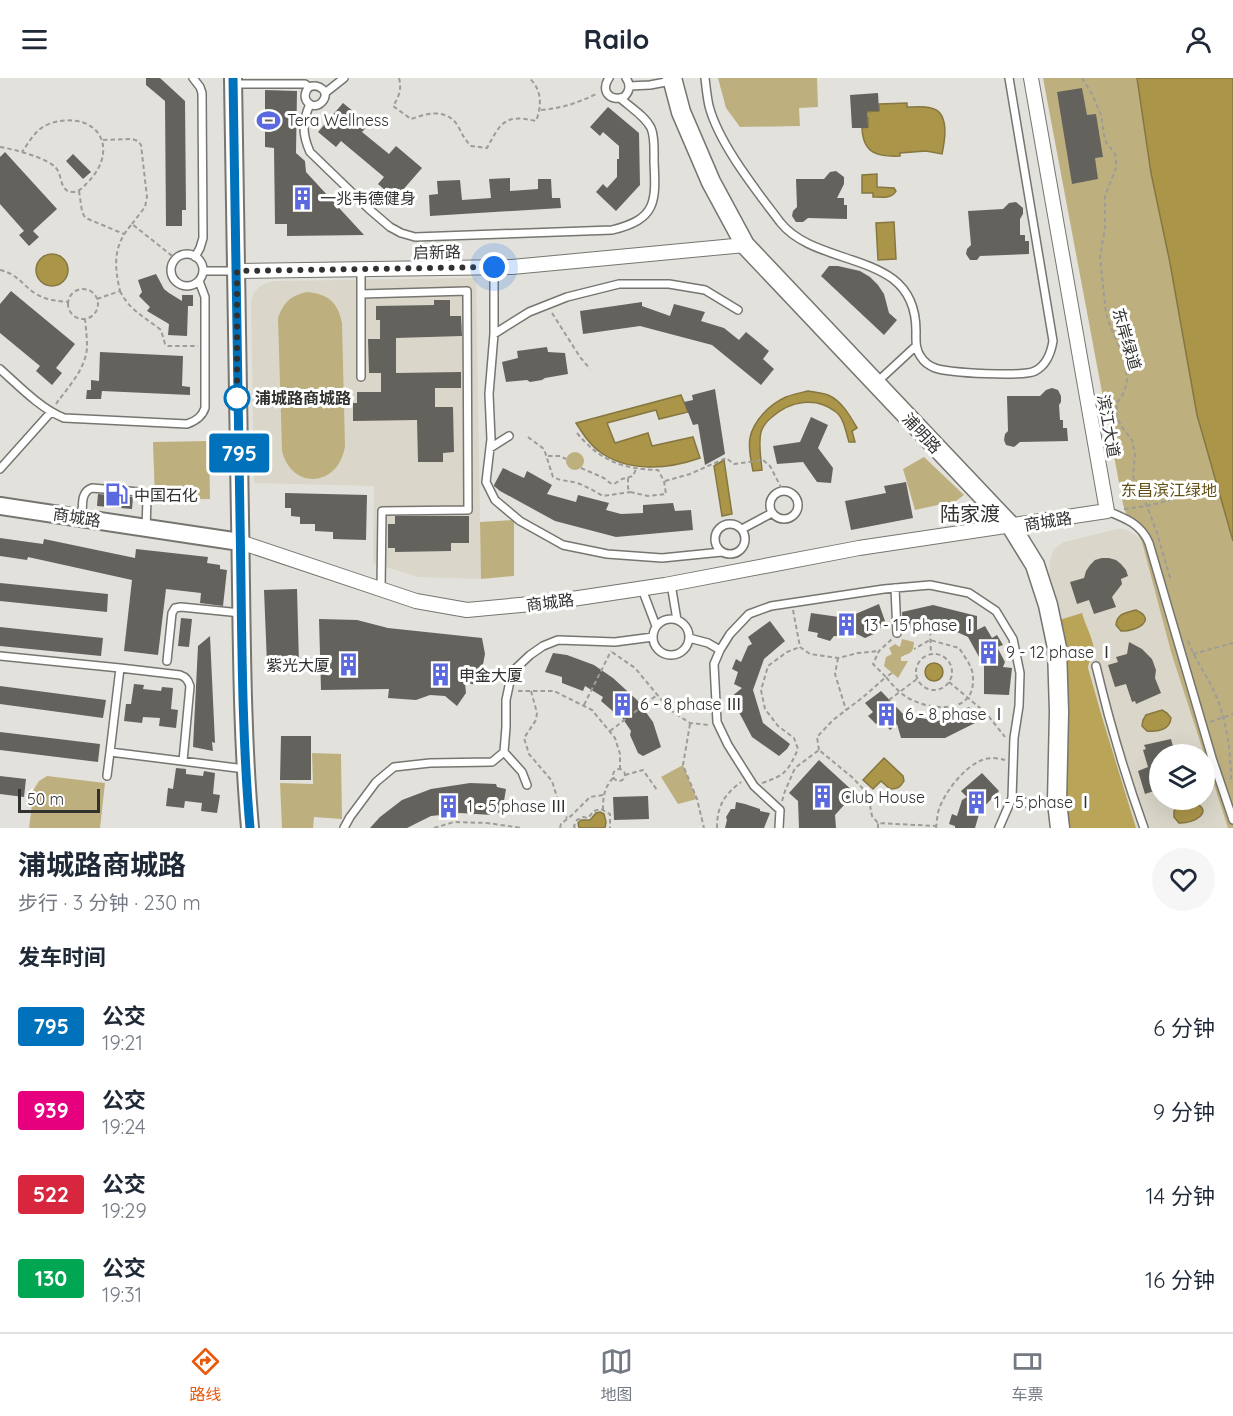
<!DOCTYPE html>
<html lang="zh">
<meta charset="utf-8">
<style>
:root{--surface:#fff;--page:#f6f6f7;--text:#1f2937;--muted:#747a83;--line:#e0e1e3;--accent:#ea580c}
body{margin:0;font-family:Quicksand,"Noto Sans SC",sans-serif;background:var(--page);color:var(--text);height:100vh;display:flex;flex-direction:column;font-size:22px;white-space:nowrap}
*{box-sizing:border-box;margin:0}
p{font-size:20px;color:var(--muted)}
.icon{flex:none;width:33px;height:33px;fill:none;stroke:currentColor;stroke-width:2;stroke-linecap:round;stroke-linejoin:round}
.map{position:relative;height:750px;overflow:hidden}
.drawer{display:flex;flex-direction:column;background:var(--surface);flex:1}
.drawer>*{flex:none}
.badge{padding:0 12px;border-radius:4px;font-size:21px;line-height:39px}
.buttons{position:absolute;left:1149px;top:666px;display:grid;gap:12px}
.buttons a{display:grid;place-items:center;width:66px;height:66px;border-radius:50%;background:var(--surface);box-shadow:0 6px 24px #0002;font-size:30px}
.scale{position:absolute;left:18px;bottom:15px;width:82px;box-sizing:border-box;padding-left:6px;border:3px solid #31312f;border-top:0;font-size:16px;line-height:21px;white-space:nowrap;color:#31312f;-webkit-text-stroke:4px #fff;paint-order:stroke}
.you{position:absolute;width:30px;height:30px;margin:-15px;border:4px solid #fff;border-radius:50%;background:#1a73e8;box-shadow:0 0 0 9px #1a73e833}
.map>.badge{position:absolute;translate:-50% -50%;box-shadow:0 0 0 3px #fff}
h2{padding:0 18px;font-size:22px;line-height:54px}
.round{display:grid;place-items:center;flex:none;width:63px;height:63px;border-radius:32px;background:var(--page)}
.overview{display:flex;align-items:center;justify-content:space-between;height:102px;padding:0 18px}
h1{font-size:28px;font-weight:700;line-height:45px}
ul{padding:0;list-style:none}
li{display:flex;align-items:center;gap:18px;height:84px;padding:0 18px}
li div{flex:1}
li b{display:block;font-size:22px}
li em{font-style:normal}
li .badge{min-width:66px;font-weight:700;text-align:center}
header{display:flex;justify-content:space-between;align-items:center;height:78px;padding:0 18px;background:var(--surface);font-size:27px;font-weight:700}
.dock{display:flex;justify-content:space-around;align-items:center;height:84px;border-top:2px solid var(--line);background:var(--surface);font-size:16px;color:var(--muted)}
.dock a{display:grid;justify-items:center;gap:3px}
.dock .on{color:var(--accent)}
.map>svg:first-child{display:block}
.built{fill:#dad7ca;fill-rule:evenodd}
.green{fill:#beb07e}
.forest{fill:#b9a458}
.water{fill:#ab9549;stroke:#867741;stroke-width:1.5}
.building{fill:#64625d}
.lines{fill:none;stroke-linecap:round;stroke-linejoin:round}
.service-casing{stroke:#767570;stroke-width:10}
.minor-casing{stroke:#767570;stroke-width:16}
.tertiary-casing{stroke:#767570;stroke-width:20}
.secondary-casing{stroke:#767570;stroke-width:21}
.path{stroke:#9d9c98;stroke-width:2;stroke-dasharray:4.5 3;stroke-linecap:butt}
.service{stroke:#fff;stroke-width:7}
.minor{stroke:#fff;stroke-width:14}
.tertiary{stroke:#fff;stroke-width:16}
.secondary{stroke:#fff;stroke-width:18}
.line-casing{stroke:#fff;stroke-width:14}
.line{stroke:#0072bc;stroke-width:9}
.walk{stroke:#31312f;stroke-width:6;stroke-dasharray:0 10.8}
.stop-dot{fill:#fff;stroke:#0072bc;stroke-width:3}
.labels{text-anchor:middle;stroke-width:6;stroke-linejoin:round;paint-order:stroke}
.poi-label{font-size:16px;fill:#31312f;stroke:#fff;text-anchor:start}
.street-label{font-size:16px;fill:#31312f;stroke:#fff}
.stop-label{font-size:16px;font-weight:bold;fill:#31312f;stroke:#fff;text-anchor:start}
.park-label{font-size:16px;fill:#605016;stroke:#fff}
.quarter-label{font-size:20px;fill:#31312f;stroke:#fff}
</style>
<header><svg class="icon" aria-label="menu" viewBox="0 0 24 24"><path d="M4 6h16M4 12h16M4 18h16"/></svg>Railo<svg class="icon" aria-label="person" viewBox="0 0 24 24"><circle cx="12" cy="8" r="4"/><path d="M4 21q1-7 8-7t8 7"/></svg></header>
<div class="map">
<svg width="1233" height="750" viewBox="0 0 1233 750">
<rect width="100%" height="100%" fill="#e2e1db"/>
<path class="built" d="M476,200l5,301 -63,-2 -45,-14 1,-77 -120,-3 -3,-180 2,-9 6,-7 7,-4 8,-2z
M1117,451h7l7,3 6,4 5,6 29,110 57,176h-162l-17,-242 1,-26 4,-11 10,-7zM1160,676h44v46h-44z"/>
<path class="green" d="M718,0h99l1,29 -19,1 1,18 -60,1 -14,-19z
M1043,0h94l14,95 19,90 27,152 36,126v287h-5l-57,-176 -29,-110 -17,-31 -2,-7z
M307,214c21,2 31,10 35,31l3,123c-6,41 -53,45 -63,5l-4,-133c6,-16 12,-22 29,-26z
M209,363l1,58 -55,1 -2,-58z
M566 383a9 9 0 1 1 18 0a9 9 0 1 1-18 0Z
M924,379l40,38 -8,6 -41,9 -12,-41z
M514,442v56l-33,3 -1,-57z
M902,561l12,3c-1,13 -4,10 -13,15v4h7l-10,17 -14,-12 2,-9 6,-3 -3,-6 6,-4 5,3z
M312,675l29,1 1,65 -28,-2 -1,11h-31l-2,-45 33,1z
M683,687l14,34 -19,5 -17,-27z
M47,698l58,7 -5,45h-71l5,-39 5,-8z"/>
<path class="forest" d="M1082,535c3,11 10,24 12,35 1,8 -6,13 -6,20l14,49 34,111h-70l-10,-207z"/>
<path class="water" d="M1137,0h96v463l-36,-126 -27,-152 -19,-90z
M907,25v4c8,0 17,-1 24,1 19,4 14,32 11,46l-16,-3 -26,2v3c-22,1 -37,-2 -38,-28l6,-1v-9h-6v-6l17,-1v-7z
M877,96v13l17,1 2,3c-4,8 -15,6 -23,6v-4h-11v-18z
M894,144l2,37 -18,1 -2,-37z
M36 192a16 16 0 1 1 32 0a16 16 0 1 1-32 0Z
M808,313c7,1 14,2 20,4 14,6 22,21 29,33l-5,3 3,11h-6c-3,-9 -5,-24 -13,-30 -20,-16 -46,-11 -64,5 -5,4 -9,9 -11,15 -3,12 0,26 1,38l-9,1c-2,-10 -5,-22 -3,-33 3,-17 20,-34 36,-41 7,-3 15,-4 22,-6z
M681,317l7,17 -29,7 -3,-9 -49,13 8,20 33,-10 4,13 41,-9 7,21c-31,11 -71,15 -100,-6 -10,-7 -17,-18 -24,-29z
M724,382l8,54 -10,2 -8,-50z
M1136,532c22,10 0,22 -15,21l-5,-6c1,-12 10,-12 20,-15z
M925 594a9 9 0 1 1 18 0a9 9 0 1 1-18 0Z
M1162,632l5,3 4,5c-1,12 -13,14 -24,13l-5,-5 1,-6 3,-5z
M884,680l19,18 1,5c-4,7 -7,8 -14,8l-9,-8 -8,8 -10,-9z
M1193,724c23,9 1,22 -14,21l-5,-6v-6l4,-5z
M600,734l4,2 2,8 -1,6h-26l-1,-5 3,-3h9l6,-7z"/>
<path class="building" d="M146,0h14l25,23 1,109h-4v16h-16l-1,-125 -19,-16z
M1082,10l5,27 9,-1 7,43 -8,1 3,21 -26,5 -15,-92z
M265,12l32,1 -1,62 9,8 1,11 58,63 -77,1v-12h-12l-1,-76 -9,-1z
M878,15l1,18h-12l1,17h-16l-2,-33z
M343,25l26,21 -7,8 27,22 7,-8 26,22 -27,31 -17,-15 6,-7 -43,-36 -5,6 -18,-15z
M608,29l31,26 1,52 -24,26 -20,-19 7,-8 4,4 10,-11v-18h2v-13l-16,-14 -3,4 -10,-9z
M5,74l52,57 -24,22 6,6 -10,9 -10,-11 5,-4 -24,-27v-47z
M73,76l18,18 -8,7 -17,-18z
M836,93l8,6v7l-7,14h7v7h3v14l-39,-1 -5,4h-7l-4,-6 1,-5 4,-4 -1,-28h28l6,-7z
M510,100v13l28,-2v-10h13l1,19h8l1,10 -131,8 -1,-21 9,-1 -1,-13 23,-1 2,20 29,-2 -2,-19z
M1016,124l7,6v6l-3,5v16h5v6h4v13l-49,2 -3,4h-7l-4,-6 1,-5 4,-4 -3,-34 35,-2 6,-6z
M829,188h9l22,5 10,6 8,8 6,9 5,19 8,7 -13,15 -63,-59z
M156,196l8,15 5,4 13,8v-6h11v11h-5l-1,30 -19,-1 1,-11 -22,-13 3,-4 -11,-11 3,-4 -4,-12z
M11,213l64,53 -19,24 6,5 -10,12 -16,-14 4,-5 -40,-33v-29z
M434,222h16v16h11l1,20 -66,2v35l65,-1v16h-26v19h18l1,45 -11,1v9h-25l-1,-42 -64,1v-18h4v-11h24v-19h-12l-1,-34h12v-19h-4v-14l58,-1z
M642,224v4l28,10 4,-12 31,8 -4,9 23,7 15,12 7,-8 23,19 -6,8 11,10 -13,16 -49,-40 -72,-19 -57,8 -3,-23z
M547,269l1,5 17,1 3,21 -23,4 -3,2 -12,2 -3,-2 -21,2 -4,-20 16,-4 -1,-7z
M100,274l83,4 -1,30 8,1v8l-88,-4 -1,8h-15l1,-9h4v-10l8,1z
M1052,310l6,2 3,6v6l-2,3 1,15h3v8h4l1,13 -48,1 -6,5 -8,-2 -2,-5 1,-6 3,-3 -1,-35h33l6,-6z
M715,311l10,65 -20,11 -7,-41 -5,1 -9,-23 9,-2 -1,-5z
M811,339l17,8 -10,23 15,20 -2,15 -14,-1 -14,-20 -26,2 -4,-18 27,-4z
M503,390l21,10 3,-7 25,14 -5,9 29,8 2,-7 31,8 -3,7 15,4 22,-1v-8l30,-2 2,8 16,-1 2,20 -77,7 -61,-16 -55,-30 -6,-5v-1z
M906,404l7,36 -62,12 -6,-29 41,-8 -2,-7z
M285,415l82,2 -1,45 -33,-1v-7l-18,-1v-7h-15v-7l-9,-1v-8h-6z
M98,416l35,3 -1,12 -35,-3z
M395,438h74v27h-18v8l-56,1v-4h-7v-24h7z
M0,460l43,6 1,-5 91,19 1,-9 72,8 -1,6 13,2v4l7,1 -4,36 -23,-3 1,-10 -35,-4 -8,66 -34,-4 8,-71 -104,-23 -1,3 -27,-4z
M1102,480h7l7,2 5,4 5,6 2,6 -7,3 1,5 -10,13 4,10 -22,7 -5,-14 -12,4 -7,-22 14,-4 2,-7 4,-6 5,-5z
M0,505l108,11 -1,18 -107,-11z
M297,511l2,75h-32l-3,-74z
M879,526l6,17 -4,1 2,5 -6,3 1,2 -13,6 -8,-4 -9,3 -14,-1 -4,5 -13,-4 1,-4 -10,-2 3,-18 35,5z
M933,527l44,11v14l8,-4 7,12 5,-3 6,10 -6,2 8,15 -2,5 9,1 -3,27 -25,-1v-28l-16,-29 -31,-14 -34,6 -1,-17z
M181,540l11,1 -3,28 -11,-1z
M319,541l38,1 31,8 94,10 3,16 -6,31 -14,-2 1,10 -9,13 -12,-10 -15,-1 -14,5 -28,-2 1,-9 -68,1z
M770,543l15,20 -21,18 -11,31 10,33 27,21 -3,5 -8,7 -27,-19 -21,-40 11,-9 -8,-4 4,-12 -6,-3 4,-10 5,3 7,-16 4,-2 -4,-7z
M0,549l103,11 -2,18 -101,-10z
M210,558l5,107 -3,-1 1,9 -20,-4 5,-101z
M1129,564l13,7 10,10 4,11 -1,8 6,15 -25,11 -1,-3 -3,1 -6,-18 -11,3 -7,-22 10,-3 -2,-5 11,-3z
M553,575l14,2 27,10 19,13 24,22 16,22 8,25 -18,9 -5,-3 -8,-18 1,-4 -12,-18 -3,1 -15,-13 2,-4 -18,-11 -2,5 -21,-8v-6l-17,-5z
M134,606l10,1 -1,4 18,2 1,-4 11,1 -2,21 7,1 -2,18 -17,-2 1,-8 -17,-1 -1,6 -18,-2 2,-17h5z
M0,608l106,14 -3,18 -103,-14z
M881,613l23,24 34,6 31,-14 4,5v5l2,6 -30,15h-44l-4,-14 -7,6 -9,-10 -5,4 -8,-8 5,-4 -8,-9z
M0,654l100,12 -2,18 -98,-12z
M281,658h30v44h-31z
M1171,661l4,15h-15v35l-15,5 -7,-23 10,-4 -5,-17 3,-1 -2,-4z
M819,682l36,33 -20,22 1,13h-37l-1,-27 -9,-8z
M176,690l10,1v5l17,2 1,-5 11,2 -2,21 7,1 -3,18 -16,-2 1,-8 -17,-2 -1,7 -18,-2 2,-18 5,1z
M982,695l17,18 -19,20 -5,17h-20v-2l-6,-2 3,-10 5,2 5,-16 5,-3 -6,-6z
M0,698l26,3 -2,18 -24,-3z
M470,705l26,1 1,3 9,2 -4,24 -9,-1 -1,3 -32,-2 -29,3 -24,12h-37l10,-11 22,-17 29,-11z
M648,718l1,23 -35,1 -1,-23z
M736,724l9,2 15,5v2l10,2 -6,15h-39l2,-8 -1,-3 5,-8h4z"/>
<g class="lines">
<defs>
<path id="service" d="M193,0l7,9 2,6 1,145 -3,10 -5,9
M609,0c-9,13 1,24 15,19 6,-6 7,-12 2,-19
M705,0c1,9 2,19 4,28 10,38 47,84 71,116 26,33 80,33 113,57 17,13 23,31 23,52 0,9 -1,18 5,26 3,5 9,9 14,11 14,5 88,9 100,3 12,-6 16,-18 18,-30l-44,-263
M234,6h71l4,3c10,-4 22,5 13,15 -9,10 -24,-3 -13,-15
M629,8l21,-1 21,-4
M325,15l19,-15
M310,26c-8,18 -8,30 0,48l59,57 21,18 11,6 14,4 197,-7c45,-11 44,-28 42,-69 0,-10 1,-24 -3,-33 -6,-12 -21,-21 -31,-30
M171 192a16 16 0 1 1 32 0a16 16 0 1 1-32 0Z
M494,189v67l-5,60 2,45 -5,43 9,18 25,21 43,24 44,9 55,4 60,-6
M361,191v108
M203,193h33
M361,216l106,-3 1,219 -86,1 -1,79
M494,256l35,-22 38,-15 52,-13h50l36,6 33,20
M0,291c19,17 41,40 64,49l123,6c9,-3 15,-7 18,-16v-111l-6,-16
M876,305l40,-37
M490,370l19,-12
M0,391l51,-57
M770 427a14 14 0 1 1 28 0a14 14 0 1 1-28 0Z
M1107,433c18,7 34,13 42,32l63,215 21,62
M82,439c1,-11 -2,-25 10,-29l47,4 6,3 2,5 -1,28
M715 461a15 15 0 1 1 30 0a15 15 0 1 1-30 0Z
M742,451l30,-16
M671,506l6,36
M895,510l2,45
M642,511l14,37
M653 559a18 18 0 1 1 36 0a18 18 0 1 1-36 0Z
M689,560l19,5 12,7 10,-16 19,-20 22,-8 113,-17 46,-4 39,8 27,18 17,28 7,34 -1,33 -5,32 -2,60 -13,30
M720,572l-6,14 3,58 11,23 26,41 26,24 -1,18
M0,578l120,12
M167,583l5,-48 3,-5 6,-1 60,6
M1096,588c13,55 29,109 48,162
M110,674l10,-84 60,7c6,2 8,5 10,11l-7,75
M504,674l18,20 5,13
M107,698l3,-24 135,17
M1012,720l21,7 23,-3
M344,750l6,-11 26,-35 18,-15 36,-4 62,-1 12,-10 2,-25v-27l6,-28 18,-17 13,-9 15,-6 57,2 38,-5"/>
<path id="minor" d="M237,193l275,-4 233,-22
M240,464l176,59 51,9 85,-8 113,-17 194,-37 248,-37 -76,-433"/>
<path id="tertiary" d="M233,0c3,147 5,294 7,441 2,103 1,206 10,309
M0,428l240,36"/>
<path id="secondary" d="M672,0l9,34 30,70 34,63 266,281 24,39 13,40 9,43 2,64 -2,90 3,26"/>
</defs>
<use href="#service" class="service-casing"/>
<use href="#minor" class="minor-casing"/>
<use href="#tertiary" class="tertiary-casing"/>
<use href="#secondary" class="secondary-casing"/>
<path class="path" d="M399,0c3,11 0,19 -6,28l18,13c17,-6 36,-11 47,7 4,8 7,14 13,20l16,2c14,-26 18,-34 49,-27 6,-15 6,-32 -7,-43
M1082,0l10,16 9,21 3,20 2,7 9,12 1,6v8l-11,28v32l-5,29 6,56 3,10 14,32 3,11 1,17 -4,11 -6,9 -1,12 5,11 11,14 3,15 -2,20 1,5 13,26 10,27 14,48
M541,32c22,-2 37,-7 57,-17
M103,62l29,-1 6,2 3,4 6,52 -2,10 -13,17
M0,69c13,2 48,11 56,21 7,8 3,24 17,24 7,0 11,-6 15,-10 29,-29 15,-67 -28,-61 -7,1 -16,4 -21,9 -7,6 -12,15 -17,22
M79,113l3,20 2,5 4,3 36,15
M0,192c18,4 22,15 36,24 10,6 21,7 32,8
M68 226a15 15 0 1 1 30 0a15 15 0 1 1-30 0Z
M120,213c9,19 26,27 41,39l4,14 3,2h30
M97,221l23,-8c-6,-26 -7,-46 12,-67l44,35
M552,235l28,44 10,12
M56,326c12,-17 30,-35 31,-57 0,-9 -1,-19 -2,-28
M577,355c23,28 46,36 81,37l6,11 2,13 -18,2 -18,-4 -2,-4v-11
M528,359l16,12 9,28c11,5 14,3 24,6 9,3 17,8 26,13l27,-4
M548,378h12l6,3
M581,390l23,10 6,5 4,1 8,-5 11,-3 3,-7
M665,403l25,-7 36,-16 8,6 29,-4 7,6 13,25
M1124,431l23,-3 39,-10
M793,532l7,37 10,7 28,4 20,-5 21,-2
M930,553l1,23
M1188,563c7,19 18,33 26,50 13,29 17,61 17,92
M612,574l23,16 35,42 20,13 19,2
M916 594a18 18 0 1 1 36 0a18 18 0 1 1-36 0Z
M1193,576l40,-11
M838,580l-3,16 11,36
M892,595l-6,4c8,10 16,19 28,24 21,9 59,12 59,-20 0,-4 0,-9 -2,-13 -3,-7 -8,-14 -12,-20l-29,-8 -16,9
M949,604l37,31 19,24
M518,613h36l38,19 23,28 5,16v16
M531,613l6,22 -1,7 -12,18 5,16 23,27 9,29 6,8
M889,622l28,-21
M584,627l27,-54
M1210,644l23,-8
M690,646l-7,41 14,34 7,29
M610,653l47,-36
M819,672l-2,-13 16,-17 29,-22 24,-21 -13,-13 6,-13 13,-12
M613 697a6 6 0 1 1 12 0a6 6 0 1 1-12 0Z
M625,697l18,-5 14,20
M762,705c24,-8 26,-12 36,-34l-4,-11 -16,-12 -13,-17 -4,-19 7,-24 19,-14 13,-5
M782,723l3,-10 10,-23 24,-18 34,28 12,13 4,9 3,16 6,7
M603,732c0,-13 1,-23 11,-33
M434,750l20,-6 33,1 35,5
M560,750l1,-4 11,-9 18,-18 13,-2
M575,750l-1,-2 3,-6 6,-3 5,1 6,-7 7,-2 9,5v14
M717,750c0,-22 7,-33 24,-46
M878,750v-5l58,3
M936,750c1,-6 1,-13 3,-19 6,-17 25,-42 43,-49 7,-3 16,-2 23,0"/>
<use href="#service" class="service"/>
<use href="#minor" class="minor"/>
<use href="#tertiary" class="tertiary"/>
<use href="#secondary" class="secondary"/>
</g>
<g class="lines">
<defs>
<path id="line" d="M233,0c3,147 5,294 7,441 2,103 1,206 10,309"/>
</defs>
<use href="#line" class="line-casing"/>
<use href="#line" class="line"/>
<path class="walk" d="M237,320v2v-129l257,-4"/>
</g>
<defs>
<symbol id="stadium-bare" viewBox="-9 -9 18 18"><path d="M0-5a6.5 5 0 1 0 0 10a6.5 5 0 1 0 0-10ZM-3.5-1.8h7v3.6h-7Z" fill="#5a69e0" stroke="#fff" stroke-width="2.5" paint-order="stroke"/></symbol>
<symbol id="building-bare" viewBox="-9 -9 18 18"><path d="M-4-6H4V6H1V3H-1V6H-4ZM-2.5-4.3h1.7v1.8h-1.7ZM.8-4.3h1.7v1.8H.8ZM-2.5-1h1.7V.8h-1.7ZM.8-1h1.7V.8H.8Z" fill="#5a69e0" stroke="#fff" stroke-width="2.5" paint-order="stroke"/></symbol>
<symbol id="fuel-bare" viewBox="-9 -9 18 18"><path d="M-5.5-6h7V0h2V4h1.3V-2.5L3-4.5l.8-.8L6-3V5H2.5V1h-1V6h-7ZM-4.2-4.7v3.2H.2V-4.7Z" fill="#5a69e0" stroke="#fff" stroke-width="2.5" paint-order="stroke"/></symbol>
</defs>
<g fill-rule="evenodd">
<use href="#stadium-bare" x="252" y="26" width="33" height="33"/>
<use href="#building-bare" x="286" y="104" width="33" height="33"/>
<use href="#fuel-bare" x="100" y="400" width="33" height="33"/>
<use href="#building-bare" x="830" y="530" width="33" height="33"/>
<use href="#building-bare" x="972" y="558" width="33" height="33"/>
<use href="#building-bare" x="332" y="570" width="33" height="33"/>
<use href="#building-bare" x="424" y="580" width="33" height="33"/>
<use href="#building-bare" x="606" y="610" width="33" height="33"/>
<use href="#building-bare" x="870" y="620" width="33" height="33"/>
<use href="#building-bare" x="806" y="702" width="33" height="33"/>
<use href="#building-bare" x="960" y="708" width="33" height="33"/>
<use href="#building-bare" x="432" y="712" width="33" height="33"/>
</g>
<circle class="stop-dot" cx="237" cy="320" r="12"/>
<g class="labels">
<g class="poi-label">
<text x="287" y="48">Tera Wellness</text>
<text x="320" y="126">一兆韦德健身</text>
<text x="134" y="423">中国石化</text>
<text x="864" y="553">13 - 15 phase Ⅰ</text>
<text x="1006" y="580">9 - 12 phase Ⅰ</text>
<text x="330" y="593" text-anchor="end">紫光大厦</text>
<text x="459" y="603">申金大厦</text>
<text x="640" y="632">6 - 8 phase Ⅲ</text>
<text x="905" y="642">6 - 8 phase Ⅰ</text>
<text x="841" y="725">Club House</text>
<text x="994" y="730">1 - 5 phase Ⅰ</text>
<text x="467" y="734">1 - 5 phase Ⅲ</text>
</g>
<g class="street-label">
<text transform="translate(437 174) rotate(-1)" y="6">启新路</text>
<text transform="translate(1127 261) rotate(74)" y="6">东岸绿道</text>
<text transform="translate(1109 348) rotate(80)" y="6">滨江大道</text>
<text transform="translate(922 355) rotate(47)" y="6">浦明路</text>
<text transform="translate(77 439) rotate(9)" y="6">商城路</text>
<text transform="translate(1048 443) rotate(-9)" y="6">商城路</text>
<text transform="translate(550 524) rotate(-7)" y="6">商城路</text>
</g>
<g class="stop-label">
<text x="255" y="326">浦城路商城路</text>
</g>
<g class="park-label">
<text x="1169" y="418">东昌滨江绿地</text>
</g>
<g class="quarter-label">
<text x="970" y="443">陆家渡</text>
</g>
</g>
</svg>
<div class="buttons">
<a><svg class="icon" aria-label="layers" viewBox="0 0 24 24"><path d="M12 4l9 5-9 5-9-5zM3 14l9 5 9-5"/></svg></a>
</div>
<div class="scale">50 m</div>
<div class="you" style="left:494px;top:189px"></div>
<b class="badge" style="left:239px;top:375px;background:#0072bc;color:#fff">795</b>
</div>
<section class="drawer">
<div class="overview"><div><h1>浦城路商城路</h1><p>步行 · 3 分钟 · 230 m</p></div><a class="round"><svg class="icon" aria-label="heart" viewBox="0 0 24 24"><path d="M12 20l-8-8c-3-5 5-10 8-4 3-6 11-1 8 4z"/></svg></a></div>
<h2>发车时间</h2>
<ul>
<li><span class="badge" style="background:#0072bc;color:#fff">795</span><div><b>公交</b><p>19:21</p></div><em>6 分钟</em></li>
<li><span class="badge" style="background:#e6007e;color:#fff">939</span><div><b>公交</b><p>19:24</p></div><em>9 分钟</em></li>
<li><span class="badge" style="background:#d7263d;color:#fff">522</span><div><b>公交</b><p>19:29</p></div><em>14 分钟</em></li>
<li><span class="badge" style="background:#00a651;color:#fff">130</span><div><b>公交</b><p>19:31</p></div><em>16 分钟</em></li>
</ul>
</section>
<nav class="dock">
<a class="on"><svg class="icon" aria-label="directions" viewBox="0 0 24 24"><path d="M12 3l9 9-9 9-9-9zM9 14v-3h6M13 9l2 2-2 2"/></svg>路线</a>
<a><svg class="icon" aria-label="map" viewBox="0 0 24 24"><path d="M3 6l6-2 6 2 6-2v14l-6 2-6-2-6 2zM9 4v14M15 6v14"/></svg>地图</a>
<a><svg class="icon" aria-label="tickets" viewBox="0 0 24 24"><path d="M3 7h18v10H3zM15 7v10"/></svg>车票</a>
</nav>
